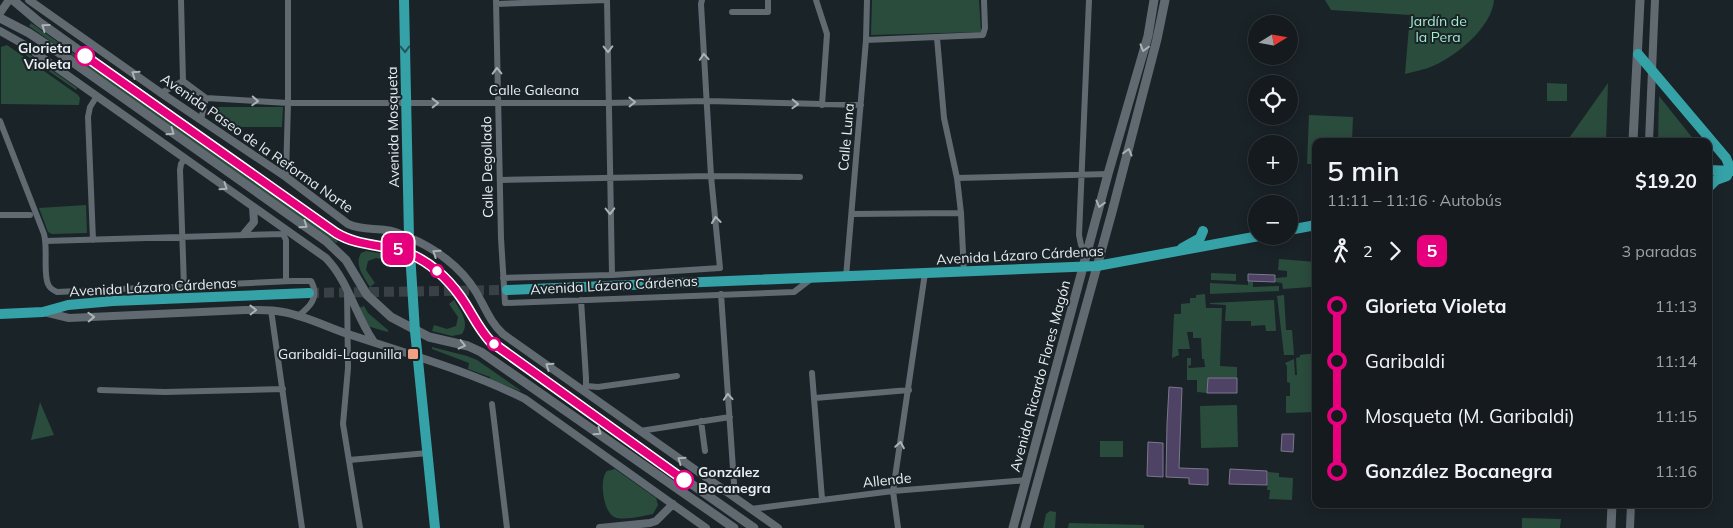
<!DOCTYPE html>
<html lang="es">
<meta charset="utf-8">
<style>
:root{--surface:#141a1e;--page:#21272b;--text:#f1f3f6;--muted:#9da1a4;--line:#33383c}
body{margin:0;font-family:Mulish,sans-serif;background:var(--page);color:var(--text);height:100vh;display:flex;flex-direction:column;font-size:19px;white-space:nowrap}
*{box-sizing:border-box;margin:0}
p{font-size:16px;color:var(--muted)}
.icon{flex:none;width:28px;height:28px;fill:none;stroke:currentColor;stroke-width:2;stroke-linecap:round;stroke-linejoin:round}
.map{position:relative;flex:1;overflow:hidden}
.sheet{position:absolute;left:1312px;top:138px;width:400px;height:370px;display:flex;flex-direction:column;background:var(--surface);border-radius:10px;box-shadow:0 2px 12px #0003,0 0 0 1px var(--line)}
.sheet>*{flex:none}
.badge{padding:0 10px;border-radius:8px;font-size:18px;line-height:32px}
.needle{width:32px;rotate:79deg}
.controls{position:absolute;left:1248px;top:15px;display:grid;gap:10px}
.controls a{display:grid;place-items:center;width:50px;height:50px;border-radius:50%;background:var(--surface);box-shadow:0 2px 12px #0003,0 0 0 1px var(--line);font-size:25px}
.map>.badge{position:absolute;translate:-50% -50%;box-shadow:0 0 0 2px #fff}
.legs{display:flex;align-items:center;gap:8px;height:55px;padding:0 15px;font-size:16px}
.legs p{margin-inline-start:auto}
.headline{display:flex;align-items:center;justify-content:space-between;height:85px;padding:0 15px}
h1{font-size:28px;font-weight:600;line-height:38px}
ul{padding:0 15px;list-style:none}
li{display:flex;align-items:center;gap:18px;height:55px;font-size:19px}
li i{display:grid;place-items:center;width:8px;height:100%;margin:0 6px;background:currentColor}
li i::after{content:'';width:12px;height:12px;margin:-6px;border:4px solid;border-radius:50%;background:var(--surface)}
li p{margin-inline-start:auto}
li:first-child i{background:linear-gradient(#0000 50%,currentColor 0)}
li:last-child i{background:linear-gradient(currentColor 50%,#0000 0)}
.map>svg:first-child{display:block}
.green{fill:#2a4c3d}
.water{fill:#4e4364;stroke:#7c768f}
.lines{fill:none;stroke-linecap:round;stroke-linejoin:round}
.primary-tunnel{stroke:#394146;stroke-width:10;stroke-dasharray:10 5;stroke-linecap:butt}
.minor{stroke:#606a70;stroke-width:6}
.tertiary{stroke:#606a70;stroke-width:8}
.secondary{stroke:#606a70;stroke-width:9}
.primary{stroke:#35a2a8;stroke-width:10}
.oneway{stroke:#abb3b8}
.oneway2{stroke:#25565b}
.line-1-casing{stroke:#fff;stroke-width:11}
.line-1{stroke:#e6007e;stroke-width:8}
.stop-1-dot{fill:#fff;stroke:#e6007e;stroke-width:2.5}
.poi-dot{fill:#f39f84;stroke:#1a2328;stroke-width:2}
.labels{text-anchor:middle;stroke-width:4;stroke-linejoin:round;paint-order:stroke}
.park-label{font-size:14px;fill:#a3eccb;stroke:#1a2328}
.stop-label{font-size:14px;font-weight:bold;fill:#e8eef2;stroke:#1a2328;text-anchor:end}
.street-label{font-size:14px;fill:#e8eef2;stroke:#1a2328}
.poi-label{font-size:14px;fill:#e8eef2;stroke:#1a2328;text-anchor:end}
</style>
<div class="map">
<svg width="1733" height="528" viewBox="0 0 1733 528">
<rect width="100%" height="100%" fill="#1a2328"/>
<path class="green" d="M872,0h107l2,32 -110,3z
M1325,0h169c-2,28 -41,59 -66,68 -7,2 -15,4 -23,6l5,-59 -79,-5z
M31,23l307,218 -2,2 -307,-217z
M7,45l71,50 2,3 -1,7 -78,-1v-57z
M19,47l58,41 -1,2 -59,-41z
M1547,83l20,1v17h-20z
M1608,83l-2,58h-39z
M1659,96l36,45h-37z
M217,107h66l-1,20h-52l-16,-12 -2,-4z
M1309,115l44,2 -1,24h-36v23h-9z
M86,205l1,28 -35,1 -4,-2 -9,-24z
M366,251l25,4 -1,6 -14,-3 -8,3 -2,9 9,13 -5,4c-6,-10 -16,-22 -9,-34z
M1279,259l37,3v87l-5,-62 -28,2 -1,-6 -7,-1 1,-4 11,-1v-6l-9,-1z
M1211,273l25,1v7l-25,-1z
M1248,281l5,1v5l26,-1v5l-69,3v-11l38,2z
M1205,294l1,14h16l-2,58 17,1v11h-29l-1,15 -10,-1v-12h-10v-22h4v7l-3,1 1,2 16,-1 -1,-8h-2l-1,-21h-8v-6h-6l3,17h-12l1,6 -7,3 2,-44h7v-10l9,-1v-5h6v-3z
M1284,295l2,35h6l2,25h-10l-7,-59z
M454,300c6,10 16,22 8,34l-10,2 -20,-5 2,-6 13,4 9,-3 2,-9 -9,-13z
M1274,300l2,31h-10l-1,-6 -14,1v-5h-26l1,-16 -16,-1v-1z
M364,306l4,7 20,17v2l-21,-6 -8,-18z
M432,347l35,9 10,4 43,30v1l-30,-12v-2l-22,-8 1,-6 -37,-14z
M1316,353v59l-30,1v-17h4v-13l-3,-1v-16l-2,-3 9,-4 1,16h2l-1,-17 4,-1v-2z
M40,402l14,33 -23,5z
M1237,405l1,42 -37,1 -1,-42z
M1100,441h23v16h-23z
M615,469l41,29 2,7 -5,9c-9,2 -31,7 -39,3 -11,-6 -15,-38 -7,-46z
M1268,472l11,1v4l14,1 -1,22 -23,-1 1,-9h-3z
M1050,511l6,1 -1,16h-12l3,-14z
M1522,518l39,1 -1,9h-38z
M1069,523l75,2v3h-76z"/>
<path class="water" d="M1248,274l27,1v7l-27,-1z
M1208,378h29v15h-30z
M1169,387l13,1 -3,80 29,1v16l-19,-1v-6l-23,-1 1,-53z
M1282,434h12l-1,18 -12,-1z
M1148,442l15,1v34l-16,-1z
M1230,469l37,2v14l-38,-1z"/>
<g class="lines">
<path class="primary-tunnel" d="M309,293l198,-3"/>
<path class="minor" d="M181,0l2,81
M496,0l5,238 4,65 289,-11 17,-13
M607,0l5,275
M816,0l11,34 -5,71
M496,4l110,-4
M732,12h36v-12
M937,38l7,80 13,60 4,35 3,59
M866,40l117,-5 2,-7 -1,-28
M183,81l23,17
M161,93l22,-12
M206,98l82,5h320l99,-2 154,4
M201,120l5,-22
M0,121l44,113c4,15 -1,39 4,50 2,5 5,6 9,8l235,-11h19c9,16 -1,26 -13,35
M286,177l2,-74v-103
M957,178l151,-4
M501,180l210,-4 89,1
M852,214l109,-1
M0,215h30
M285,231l-2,3 3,6v41
M93,240l-5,-123 2,-10 7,-11
M46,241l237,-7
M1087,253l-6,-8 -2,-10 10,-235
M846,277l20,-237 1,-40
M503,278l109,-3 108,-7 -9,-92 -10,-172 1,-4
M184,286l-4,-116 1,-6 4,-6
M347,291l1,77 -5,56 17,104
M721,294l14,204
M581,300l5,78v8l-2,2
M271,310l31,218
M812,373l10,126
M586,386l12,1 79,-11
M100,390l65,2 118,-3
M815,398l94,-8
M492,404l15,124
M701,421l4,30
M640,431l90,-14
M349,460l79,-7
M751,509l142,-18 134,-11
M898,528l-5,-37 32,-218"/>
<path class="tertiary" d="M29,0l132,93 125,84 62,47c13,6 25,4 38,6 8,1 15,4 22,7 27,11 53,30 68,55 9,15 14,30 27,42l275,194
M0,13l9,-13
M0,31l23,13 303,214c23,24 29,57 48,84
M1649,141l6,-141
M244,234l10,-12 -1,-15
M44,312l25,6 176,-8c13,0 26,-1 38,2 23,4 44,15 65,22 60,20 121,37 177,65l181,129
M600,528l50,-5 6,-2 17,-17
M1630,528l1,-24"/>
<path class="secondary" d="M13,0l26,22 297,211c26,15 59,10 85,26 14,9 29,22 39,37 13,19 19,36 38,52l256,180
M0,18l29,15 38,25 259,183 20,19 21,35 24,22 38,20 39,9 13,6 253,176
M1633,141l7,-141
M1013,528l95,-354 40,-138 6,-36
M1025,528l87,-316 45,-173 8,-39
M1611,528l1,-24"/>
<path class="primary" d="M404,0l5,237 6,94 20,197
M1638,54l88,104 3,7 -2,11 -11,4 -7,7
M1709,170l24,1
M1289,230l27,-5
M1182,248l18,-10 3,-7
M507,290l590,-24 162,-30
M0,314l43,-2 25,-7 45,-4 196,-8"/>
</g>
<defs><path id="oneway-chevron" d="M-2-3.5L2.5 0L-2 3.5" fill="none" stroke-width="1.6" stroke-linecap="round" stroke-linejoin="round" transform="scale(1.25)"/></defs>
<g class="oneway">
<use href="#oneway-chevron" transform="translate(45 27) rotate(-144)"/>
<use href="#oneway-chevron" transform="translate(1144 48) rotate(106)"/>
<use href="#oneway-chevron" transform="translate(608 49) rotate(89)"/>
<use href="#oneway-chevron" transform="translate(704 57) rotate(-94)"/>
<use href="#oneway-chevron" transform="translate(497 71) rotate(-91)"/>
<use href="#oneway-chevron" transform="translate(135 74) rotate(-145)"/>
<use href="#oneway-chevron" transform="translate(255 101) rotate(3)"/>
<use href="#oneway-chevron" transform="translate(632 102) rotate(-1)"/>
<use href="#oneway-chevron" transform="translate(435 103) rotate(-1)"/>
<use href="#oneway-chevron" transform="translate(795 104) rotate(2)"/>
<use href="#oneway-chevron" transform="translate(171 132) rotate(35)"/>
<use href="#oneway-chevron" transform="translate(1128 152) rotate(-75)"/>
<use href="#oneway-chevron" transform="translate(224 187) rotate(35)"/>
<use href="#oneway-chevron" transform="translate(1100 204) rotate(105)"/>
<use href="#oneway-chevron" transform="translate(610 211) rotate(89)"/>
<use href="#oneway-chevron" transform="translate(716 220) rotate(-96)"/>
<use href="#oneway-chevron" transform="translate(304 225) rotate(35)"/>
<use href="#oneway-chevron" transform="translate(436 253) rotate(-146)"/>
<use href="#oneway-chevron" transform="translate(253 310) rotate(-1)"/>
<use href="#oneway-chevron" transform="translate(91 317) rotate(-2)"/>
<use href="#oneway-chevron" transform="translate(462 345) rotate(13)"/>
<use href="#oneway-chevron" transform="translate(549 366) rotate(-145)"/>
<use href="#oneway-chevron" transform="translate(728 397) rotate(-94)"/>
<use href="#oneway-chevron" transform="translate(598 432) rotate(35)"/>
<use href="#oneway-chevron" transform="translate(900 445) rotate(-81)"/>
<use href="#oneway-chevron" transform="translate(681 460) rotate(-145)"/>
</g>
<use class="oneway2" href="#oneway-chevron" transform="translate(405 49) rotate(89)"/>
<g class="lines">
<defs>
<path id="line-1" d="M85,56l251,177c23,14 50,11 74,21 20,8 38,25 50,42 11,15 17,31 30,45l194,139"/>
</defs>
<use href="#line-1" class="line-1-casing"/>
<use href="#line-1" class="line-1"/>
</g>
<g class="stop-1-dot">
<circle cx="85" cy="56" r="9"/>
<circle cx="437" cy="271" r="6"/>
<circle cx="494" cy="344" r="6"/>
<circle cx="684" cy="480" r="9"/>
</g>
<rect class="poi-dot" x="407" y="348" width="12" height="12" rx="2.5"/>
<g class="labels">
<g class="park-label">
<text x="1438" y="26">Jardín de<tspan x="1438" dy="16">la Pera</tspan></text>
</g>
<g class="stop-label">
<text x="71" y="53">Glorieta<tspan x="71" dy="16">Violeta</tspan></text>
<text x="698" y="477" text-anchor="start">González<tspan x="698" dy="16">Bocanegra</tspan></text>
</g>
<g class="street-label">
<text x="534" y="95">Calle Galeana</text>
<text transform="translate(393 127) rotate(-91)" y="5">Avenida Mosqueta</text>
<text transform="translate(846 137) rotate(-85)" y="5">Calle Luna</text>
<text transform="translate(257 143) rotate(35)" y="5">Avenida Paseo de la Reforma Norte</text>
<text transform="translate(487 167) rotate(-91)" y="5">Calle Degollado</text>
<text transform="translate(1020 255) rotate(-3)" y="5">Avenida Lázaro Cárdenas</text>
<text transform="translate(614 285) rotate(-3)" y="5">Avenida Lázaro Cárdenas</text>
<text transform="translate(153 287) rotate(-3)" y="5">Avenida Lázaro Cárdenas</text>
<text transform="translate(1040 376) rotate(-75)" y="5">Avenida Ricardo Flores Magón</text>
<text transform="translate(887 480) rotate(-6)" y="5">Allende</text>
</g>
<g class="poi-label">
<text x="402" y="359">Garibaldi-Lagunilla</text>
</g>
</g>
</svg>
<div class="controls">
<a><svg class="needle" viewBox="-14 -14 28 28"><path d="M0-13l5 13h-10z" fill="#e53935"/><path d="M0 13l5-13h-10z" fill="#9da1a4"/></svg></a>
<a><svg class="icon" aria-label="locate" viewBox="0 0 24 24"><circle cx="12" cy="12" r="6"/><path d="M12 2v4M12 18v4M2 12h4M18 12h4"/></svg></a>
<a>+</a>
<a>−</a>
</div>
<b class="badge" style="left:398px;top:249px;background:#e6007e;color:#fff">5</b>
<section class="sheet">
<div class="headline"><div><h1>5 min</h1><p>11:11 – 11:16 · Autobús</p></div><b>$19.20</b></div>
<div class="legs"><svg class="icon" aria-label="walk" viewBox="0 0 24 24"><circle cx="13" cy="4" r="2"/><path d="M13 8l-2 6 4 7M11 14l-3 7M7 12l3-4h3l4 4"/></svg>2<svg class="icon" aria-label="forward" viewBox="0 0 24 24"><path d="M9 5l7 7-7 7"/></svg><b class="badge" style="background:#e6007e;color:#fff">5</b><p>3 paradas</p></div>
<ul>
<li><i style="color:#e6007e"></i><b>Glorieta Violeta</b><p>11:13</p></li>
<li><i style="color:#e6007e"></i><span>Garibaldi</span><p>11:14</p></li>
<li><i style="color:#e6007e"></i><span>Mosqueta (M. Garibaldi)</span><p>11:15</p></li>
<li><i style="color:#e6007e"></i><b>González Bocanegra</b><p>11:16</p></li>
</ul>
</section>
</div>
